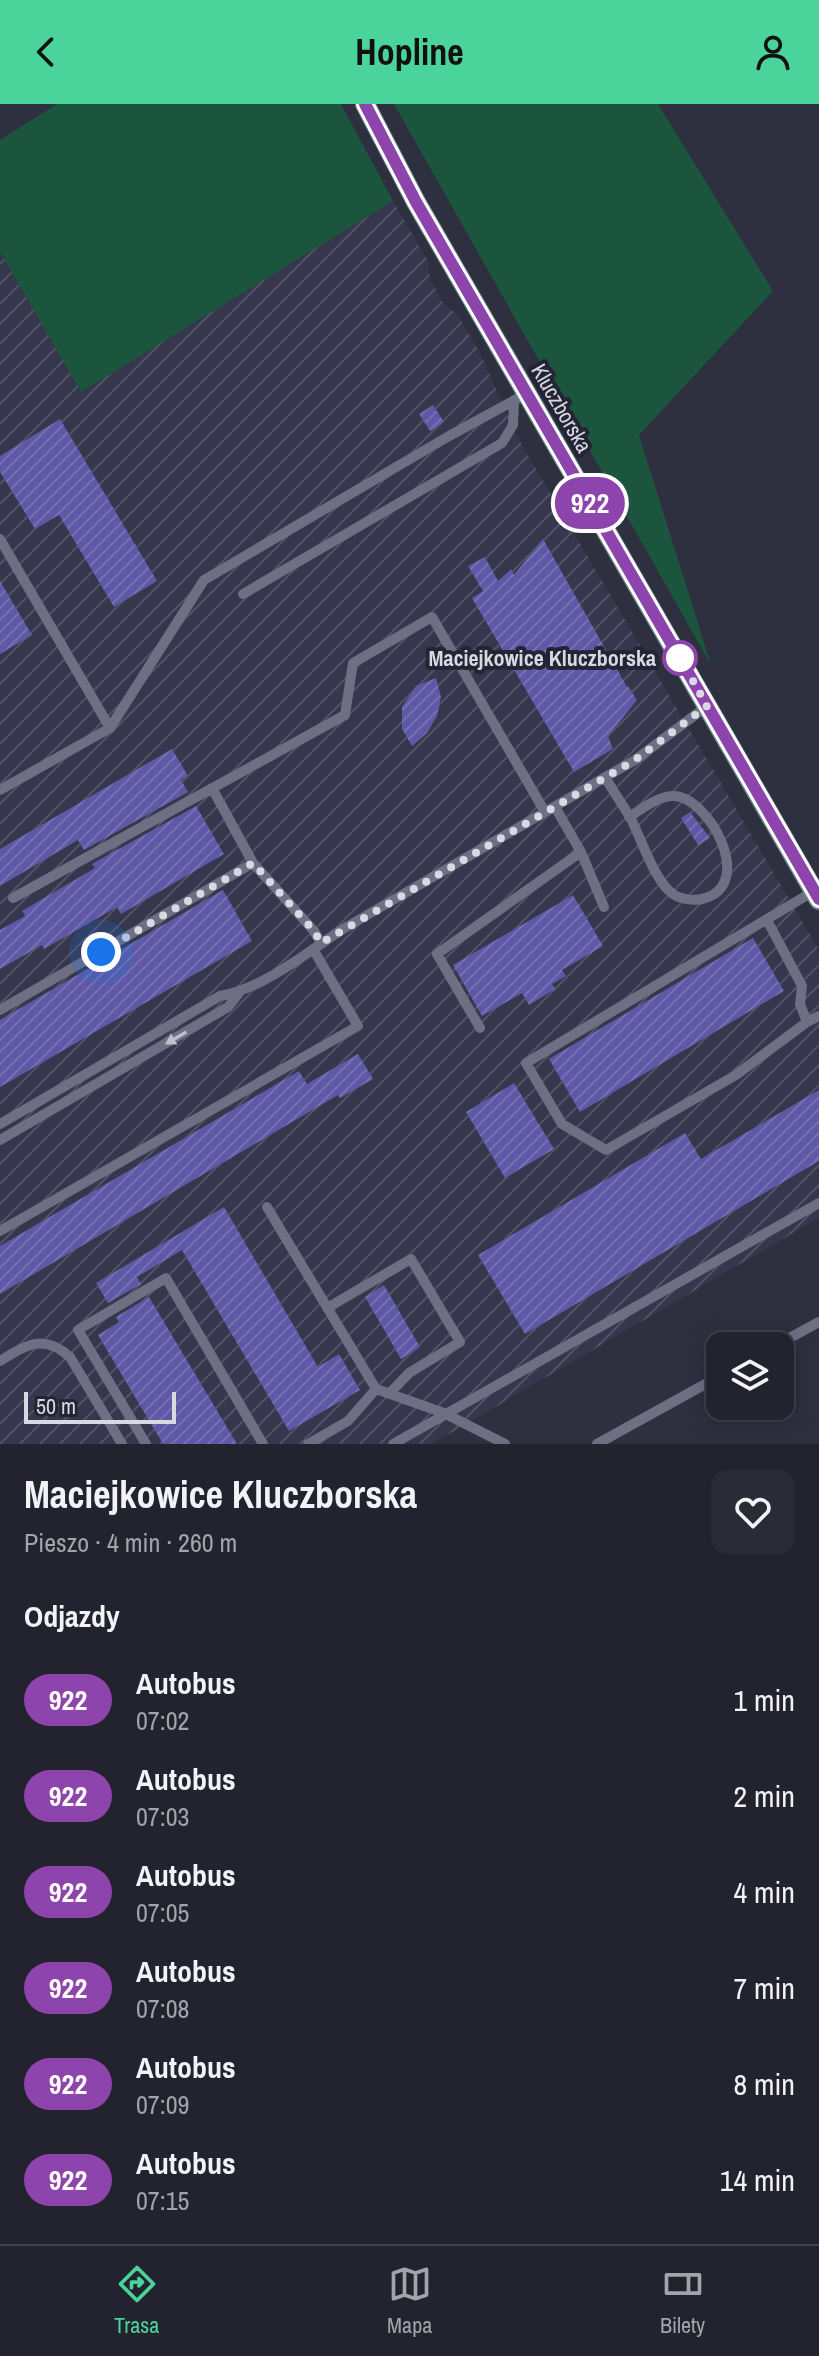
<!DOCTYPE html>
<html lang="pl">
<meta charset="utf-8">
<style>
:root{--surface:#22232f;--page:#2a2b37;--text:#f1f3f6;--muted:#a2a4aa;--line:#3f404b;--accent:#4ad49c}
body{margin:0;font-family:"Archivo Narrow",sans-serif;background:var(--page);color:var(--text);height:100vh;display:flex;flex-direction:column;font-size:30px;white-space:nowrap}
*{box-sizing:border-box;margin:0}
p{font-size:26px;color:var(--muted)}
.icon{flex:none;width:44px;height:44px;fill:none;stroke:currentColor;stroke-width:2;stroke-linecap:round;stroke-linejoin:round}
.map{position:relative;height:1340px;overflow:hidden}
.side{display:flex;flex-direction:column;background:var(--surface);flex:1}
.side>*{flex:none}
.badge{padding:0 16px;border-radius:26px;font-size:28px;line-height:52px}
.controls{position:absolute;left:706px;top:1228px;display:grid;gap:16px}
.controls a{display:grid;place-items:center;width:88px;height:88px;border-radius:16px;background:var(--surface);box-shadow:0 4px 20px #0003,0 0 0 2px var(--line);font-size:40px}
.scale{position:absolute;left:24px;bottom:20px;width:152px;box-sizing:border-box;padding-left:8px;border:4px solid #d9d9e4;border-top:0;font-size:22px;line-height:28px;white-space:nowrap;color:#d9d9e4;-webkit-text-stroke:6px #242534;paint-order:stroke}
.you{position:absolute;width:40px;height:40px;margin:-20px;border:6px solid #fff;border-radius:50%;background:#1a73e8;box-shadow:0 0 0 12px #1a73e833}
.map>.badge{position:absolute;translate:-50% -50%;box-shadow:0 0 0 4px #fff}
h2{padding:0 24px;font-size:30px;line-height:72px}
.round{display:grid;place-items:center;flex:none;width:84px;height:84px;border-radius:16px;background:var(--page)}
.overview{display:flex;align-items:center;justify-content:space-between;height:136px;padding:0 24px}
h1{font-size:38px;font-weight:800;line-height:60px}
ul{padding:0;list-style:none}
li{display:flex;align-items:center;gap:24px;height:96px;padding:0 24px}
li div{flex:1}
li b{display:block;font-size:30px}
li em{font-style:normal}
li .badge{min-width:88px;font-weight:700;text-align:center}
header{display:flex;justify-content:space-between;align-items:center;height:104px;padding:0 24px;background:var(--accent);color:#111;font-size:36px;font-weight:800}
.tabs{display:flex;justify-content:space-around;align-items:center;height:112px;border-top:2px solid var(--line);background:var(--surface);font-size:22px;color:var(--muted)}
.tabs a{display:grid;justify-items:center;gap:4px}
.tabs .current{color:var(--accent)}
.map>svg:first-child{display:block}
.industrial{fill:url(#industrial-furrows)}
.green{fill:#1c553e}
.building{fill:url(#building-hatch)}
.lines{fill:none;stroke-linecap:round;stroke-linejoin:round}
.lane{stroke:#6e6f82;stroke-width:10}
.secondary{stroke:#668a89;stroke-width:20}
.oneway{fill:#bebecc}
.line-casing{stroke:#fff;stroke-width:18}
.line{stroke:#8e44ad;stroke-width:12}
.walk{stroke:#d9d9e4;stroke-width:8;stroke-dasharray:0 14.4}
.stop-dot{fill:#fff;stroke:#8e44ad;stroke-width:4}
.labels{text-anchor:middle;stroke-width:8;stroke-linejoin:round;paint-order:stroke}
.street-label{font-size:22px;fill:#d9d9e4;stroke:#242534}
.stop-label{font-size:22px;font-weight:bold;fill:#d9d9e4;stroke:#242534;text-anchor:end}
</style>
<header><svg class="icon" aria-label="back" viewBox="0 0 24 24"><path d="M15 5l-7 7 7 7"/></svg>Hopline<svg class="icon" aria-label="person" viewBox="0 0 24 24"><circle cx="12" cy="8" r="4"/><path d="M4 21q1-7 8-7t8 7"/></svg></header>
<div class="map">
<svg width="819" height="1340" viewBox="0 0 819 1340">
<defs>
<pattern id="industrial-furrows" width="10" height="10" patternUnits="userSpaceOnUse" patternTransform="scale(2)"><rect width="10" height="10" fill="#36364c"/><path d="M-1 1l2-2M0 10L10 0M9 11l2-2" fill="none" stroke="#525266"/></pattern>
<pattern id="building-hatch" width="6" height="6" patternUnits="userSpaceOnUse" patternTransform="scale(2)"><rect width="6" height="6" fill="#5e59a6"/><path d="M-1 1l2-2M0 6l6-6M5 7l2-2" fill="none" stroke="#7470b2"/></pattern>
</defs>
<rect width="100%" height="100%" fill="#2e2f3f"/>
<path class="industrial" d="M393,97l35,60 2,18 13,24 15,12 22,38 38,85 301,512v268l-387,226h-432v-1192l81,139z"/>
<path class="green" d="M57,0h284l52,97 -312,191 -81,-140v-112z
M394,0h264l115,187 -134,144 72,230z"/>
<path class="building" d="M433,301l11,17 -14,9 -11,-17z
M60,315l97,162 -43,26 -55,-92 -24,14 -35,-57v-16z
M543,435l84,148 1,-1 9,14 -29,36 5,13 -39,23 -102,-174 11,-7 -15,-25 17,-9 13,24 13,-12 3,6z
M0,477l32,54 -32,19z
M436,574l5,19 -4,19 -10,17 -15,13 -10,-17v-22l14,-21z
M172,645l16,27 -7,4 7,12 -104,58 -6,-10 -78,46v-37z
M196,702l28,48 -103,60 -4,-7 -73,42 -2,-4 -42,24v-39l25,-14 -3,-5 73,-43 -3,-4z
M690,708l20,26 -12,7 -17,-27z
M223,786l29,51 -252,146v-67z
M573,791l30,51 -41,24 4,6 -14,8 3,5 -26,16 -7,-12 -40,23 -29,-51z
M753,834l31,53 -204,121 -31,-53z
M358,950l15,25 -33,19 -2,-3 -338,199v-48l299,-175 8,13z
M514,979l40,66 -49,29 -39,-66z
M819,986v71l-294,173 -47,-79 207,-122 16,26z
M224,1103l94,160 21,-13 21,36 -71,41 -107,-181 -45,27 4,7 -33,19 -12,-20z
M384,1181l36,62 -19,12 -36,-62z
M149,1193l88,147h-74l-65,-109 21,-13 -3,-5z"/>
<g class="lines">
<path class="lane" d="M0,435l110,189
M243,490l259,-151 11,-18 1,-25
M605,673c8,14 18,28 26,42 10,19 24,63 42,75 7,5 20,7 29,5 56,-13 6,-104 -29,-103 -15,0 -31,13 -44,21
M212,684l41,75 61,68 7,12
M0,686l110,-62 94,-148 245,-144 77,-42
M555,703l26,45
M814,787l-288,172 36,61 44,26 130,-75 71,-53 12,-6
M13,794l332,-183 8,-52 79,-46 113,195
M767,816l35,66 -2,18 7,18
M0,906l253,-147
M480,924l-43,-74 144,-102 23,55
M0,1020l220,-128c43,-7 87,-44 123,-67l292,-169 72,-54
M0,1036l228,-133 11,-14
M267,1103l109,182 68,24 61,31
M0,1127l358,-205 -45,-77
M327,1204l84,-49 49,83 -51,31 -20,21
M775,1242l44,-24
M0,1257c26,-16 44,-28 70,-4l52,87
M146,1340l-68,-114 88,-52 97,166
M308,1340l40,-23 28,-32
M393,1340l426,-241
M597,1340l123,-68"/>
<path class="secondary" d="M365,0l51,98 403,698"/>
</g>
<defs><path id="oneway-solid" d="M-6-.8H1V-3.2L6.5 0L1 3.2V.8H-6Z" transform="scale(2)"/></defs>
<use class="oneway" href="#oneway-solid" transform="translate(176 934) rotate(150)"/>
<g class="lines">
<defs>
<path id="line" d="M365,0l51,98 403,697"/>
</defs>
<use href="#line" class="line-casing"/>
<use href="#line" class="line"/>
<path class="walk" d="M101,848l152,-89 61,68 7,12 314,-183 72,-54 -28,-50 1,2"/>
</g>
<circle class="stop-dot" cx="680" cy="554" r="16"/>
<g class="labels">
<g class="street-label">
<text transform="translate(562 304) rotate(60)" y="8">Kluczborska</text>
</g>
<g class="stop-label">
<text x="656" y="562">Maciejkowice Kluczborska</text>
</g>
</g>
</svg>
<div class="controls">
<a><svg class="icon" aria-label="layers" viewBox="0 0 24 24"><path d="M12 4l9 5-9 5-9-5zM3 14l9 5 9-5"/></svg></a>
</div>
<div class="scale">50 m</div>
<div class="you" style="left:101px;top:848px"></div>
<b class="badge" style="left:590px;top:399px;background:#8e44ad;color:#fff">922</b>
</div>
<section class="side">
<div class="overview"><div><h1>Maciejkowice Kluczborska</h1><p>Pieszo · 4 min · 260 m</p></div><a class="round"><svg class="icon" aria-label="heart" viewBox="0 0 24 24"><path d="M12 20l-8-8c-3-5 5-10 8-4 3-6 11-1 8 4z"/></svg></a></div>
<h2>Odjazdy</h2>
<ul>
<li><span class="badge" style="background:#8e44ad;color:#fff">922</span><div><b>Autobus</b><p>07:02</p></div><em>1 min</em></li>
<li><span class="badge" style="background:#8e44ad;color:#fff">922</span><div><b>Autobus</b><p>07:03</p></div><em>2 min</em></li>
<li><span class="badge" style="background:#8e44ad;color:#fff">922</span><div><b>Autobus</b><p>07:05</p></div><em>4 min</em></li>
<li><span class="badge" style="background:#8e44ad;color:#fff">922</span><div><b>Autobus</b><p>07:08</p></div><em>7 min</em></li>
<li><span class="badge" style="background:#8e44ad;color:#fff">922</span><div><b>Autobus</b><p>07:09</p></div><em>8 min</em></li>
<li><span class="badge" style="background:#8e44ad;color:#fff">922</span><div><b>Autobus</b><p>07:15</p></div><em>14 min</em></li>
</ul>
</section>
<nav class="tabs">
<a class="current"><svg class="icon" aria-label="directions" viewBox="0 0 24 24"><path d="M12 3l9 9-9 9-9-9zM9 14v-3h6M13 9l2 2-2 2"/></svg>Trasa</a>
<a><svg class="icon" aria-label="map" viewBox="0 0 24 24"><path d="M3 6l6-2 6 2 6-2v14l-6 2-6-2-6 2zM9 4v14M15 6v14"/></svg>Mapa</a>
<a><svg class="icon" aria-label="tickets" viewBox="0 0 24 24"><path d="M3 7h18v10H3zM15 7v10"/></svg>Bilety</a>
</nav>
